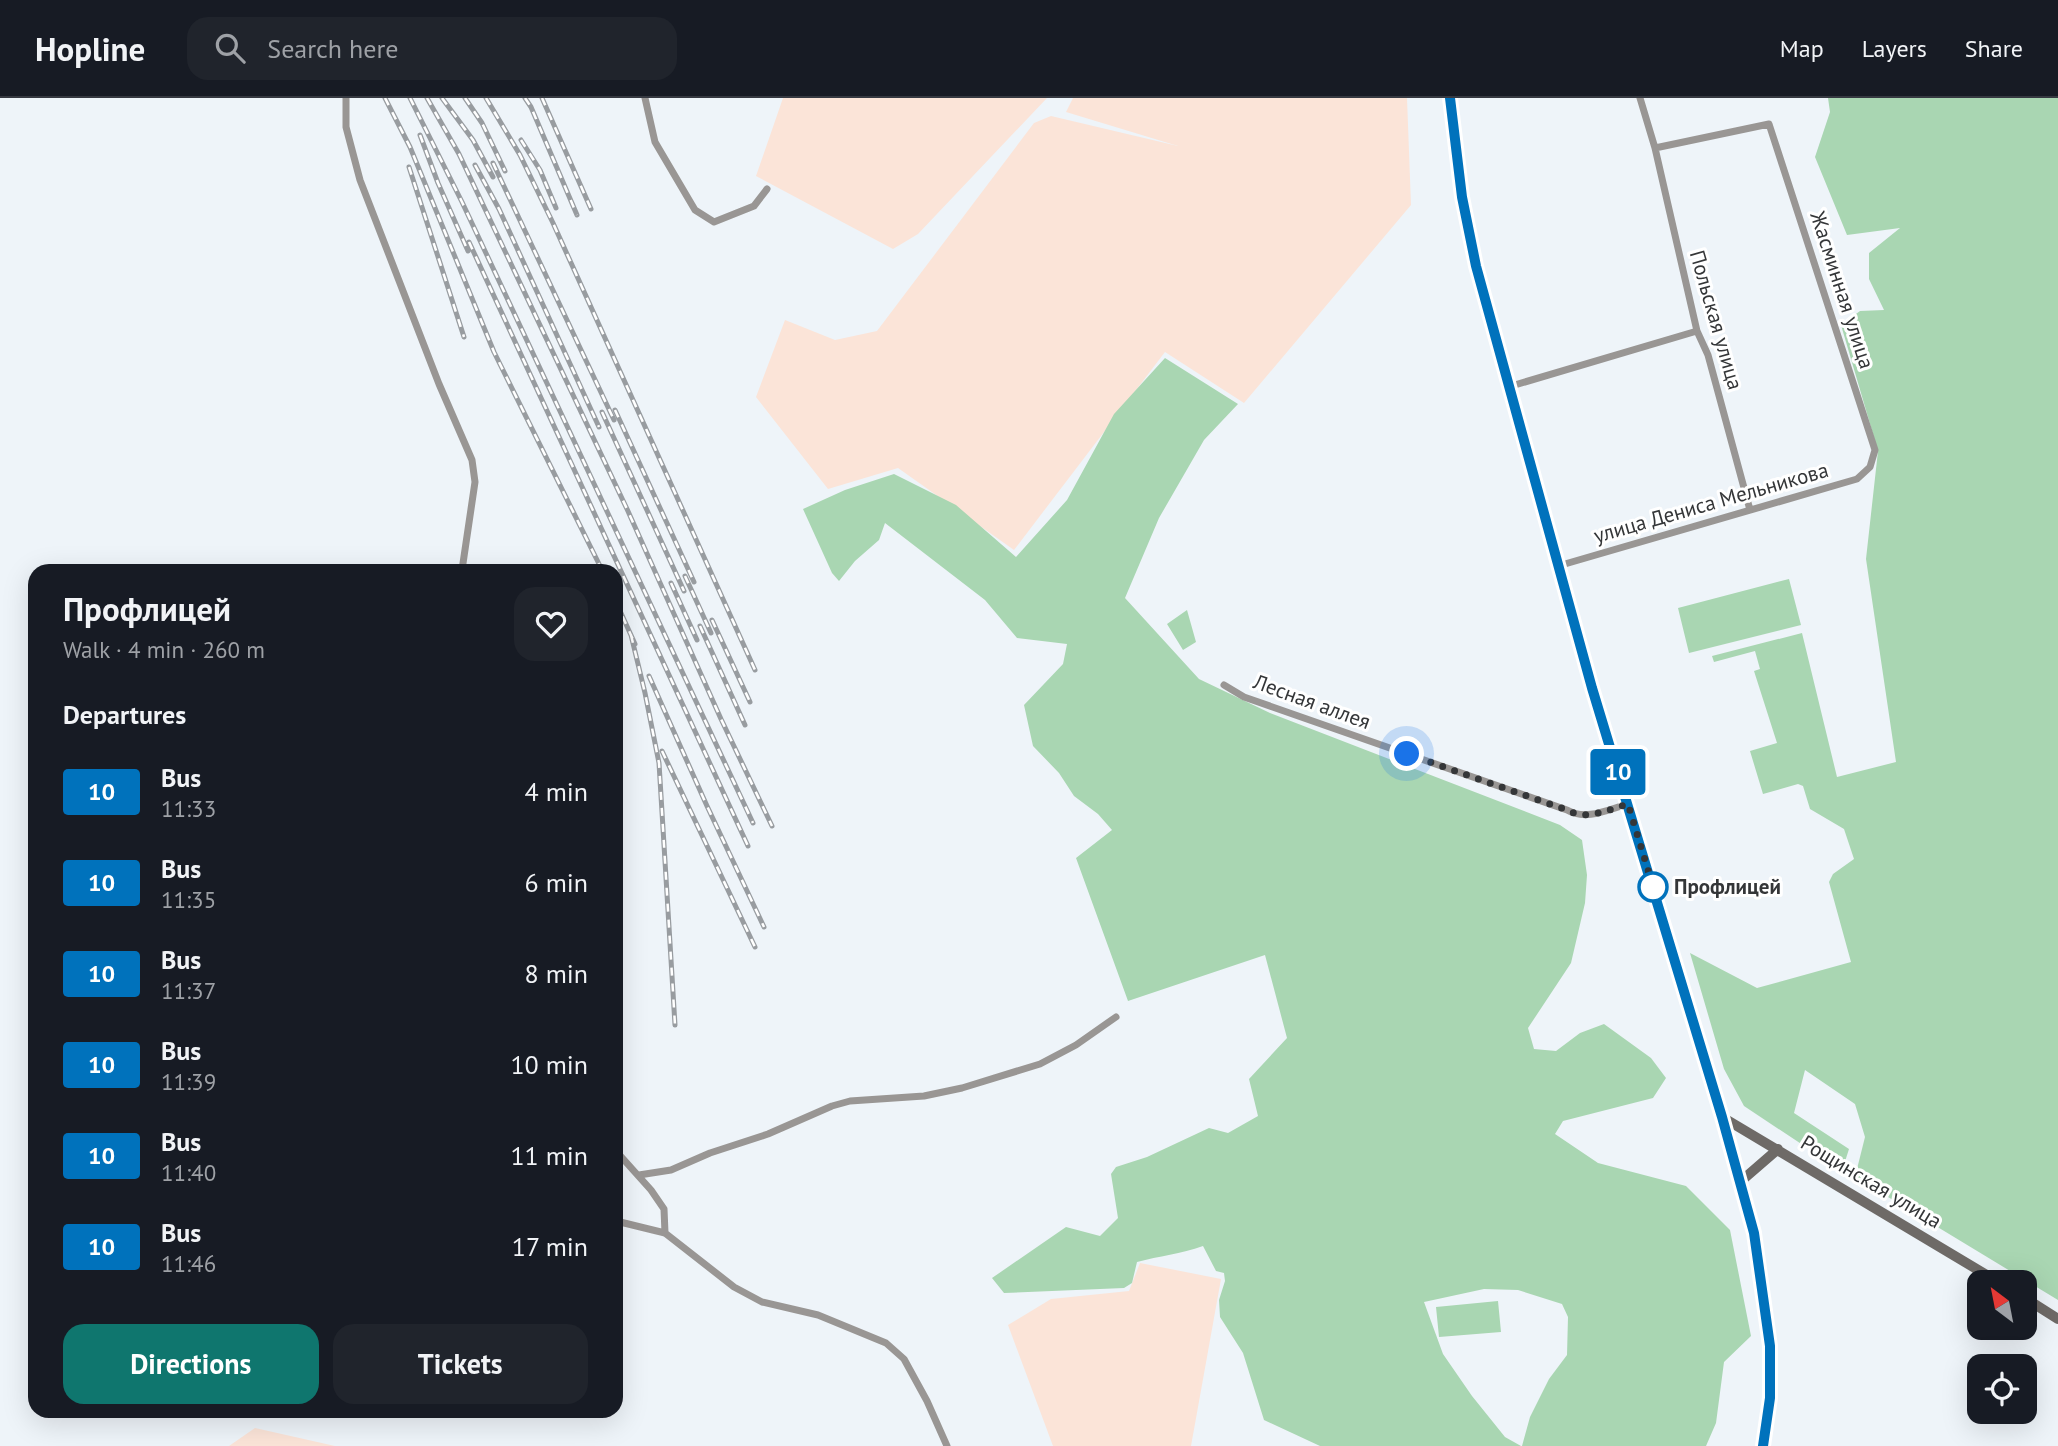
<!DOCTYPE html>
<meta charset="utf-8">
<style>
:root{--surface:#171b24;--page:#20242c;--text:#f1f3f6;--muted:#9ea1a6;--line:#363941;--accent:#0f766e}
body{margin:0;font-family:"PT Sans",sans-serif;background:var(--page);color:var(--text);height:100vh;display:flex;flex-direction:column;font-size:26px;white-space:nowrap}
*{box-sizing:border-box;margin:0}
p{font-size:23px;color:var(--muted)}
.icon{flex:none;width:38px;height:38px;fill:none;stroke:currentColor;stroke-width:2;stroke-linecap:round;stroke-linejoin:round}
.map{position:relative;flex:1;overflow:hidden}
.panel{position:absolute;left:28px;top:466px;width:595px;height:854px;display:flex;flex-direction:column;background:var(--surface);border-radius:21px;box-shadow:0 7px 28px #0002}
.panel>*{flex:none}
.badge{padding:0 14px;border-radius:5px;font-size:24px;line-height:46px}
.needle{width:46px;rotate:328deg}
.buttons{position:absolute;left:1967px;top:1172px;display:grid;gap:14px}
.buttons a{display:grid;place-items:center;width:70px;height:70px;border-radius:14px;background:var(--surface);box-shadow:0 7px 28px #0002;font-size:35px}
.you{position:absolute;width:35px;height:35px;margin:-18px;border:5px solid #fff;border-radius:50%;background:#1a73e8;box-shadow:0 0 0 10px #1a73e833}
.map>.badge{position:absolute;translate:-50% -50%;box-shadow:0 0 0 4px #fff}
h2{padding:0 35px;font-size:26px;line-height:63px}
.round{display:grid;place-items:center;flex:none;width:74px;height:74px;border-radius:21px;background:var(--page)}
.head{display:flex;align-items:center;justify-content:space-between;height:119px;padding:0 35px}
h1{font-size:33px;font-weight:600;line-height:52px}
.action{display:flex;gap:14px;margin-top:auto;padding:14px 35px}
.action a{flex:1;height:80px;border-radius:21px;background:var(--accent);color:#fff;font-size:28px;font-weight:600;line-height:80px;text-align:center}
.action a+a{background:var(--page);color:var(--text)}
ul{padding:0;list-style:none}
li{display:flex;align-items:center;gap:21px;height:91px;padding:0 35px}
li div{flex:1}
li b{display:block;font-size:26px}
li em{font-style:normal}
li .badge{min-width:77px;font-weight:700;text-align:center}
header{display:flex;align-items:center;gap:42px;box-sizing:border-box;height:98px;padding:0 35px;background:var(--surface);border-bottom:2px solid var(--line)}
header strong{font-size:33px}
nav{display:flex;gap:38px;margin-inline-start:auto;font-size:24px}
.search{width:490px;height:63px;background:var(--page);display:flex;align-items:center;gap:18px;box-sizing:border-box;padding:0 24px;border-radius:21px;color:var(--muted);font-size:26px}
.map>svg:first-child{display:block}
.industrial{fill:#fbe4d8}
.green{fill:#a9d6b2}
.lines{fill:none;stroke-linecap:round;stroke-linejoin:round}
.street{stroke:#999694;stroke-width:7}
.secondary{stroke:#6e6a67;stroke-width:10}
.rail-casing{stroke:#989ca0;stroke-width:5}
.rail{stroke:#fff;stroke-width:2.5;stroke-dasharray:8;stroke-linecap:butt}
.line-casing{stroke:#fff;stroke-width:16}
.line{stroke:#0072bc;stroke-width:10}
.walk{stroke:#343638;stroke-width:7;stroke-dasharray:0 12.6}
.stop-dot{fill:#fff;stroke:#0072bc;stroke-width:3.5}
.labels{text-anchor:middle;stroke-width:6;stroke-linejoin:round;paint-order:stroke}
.street-label{font-size:21px;fill:#343638;stroke:#fff}
.stop-label{font-size:21px;font-weight:bold;fill:#343638;stroke:#fff;text-anchor:start}
</style>
<header>
<strong>Hopline</strong>
<div class="search"><svg class="icon" aria-label="search" viewBox="0 0 24 24"><circle cx="10" cy="10" r="6"/><path d="M15 15l6 6"/></svg>Search here</div>
<nav><a>Map</a><a>Layers</a><a>Share</a></nav>
</header>
<div class="map">
<svg width="2058" height="1348" viewBox="0 0 2058 1348">
<rect width="100%" height="100%" fill="#eef4f9"/>
<path class="industrial" d="M783,0h264l-129,136 -25,15 -137,-73z
M1073,0h334l4,107 -167,198 -79,-51 -151,198 -116,-82 -70,21 -72,-92 29,-77 50,20 42,-9 157,-208 17,-7 127,30 -112,-34z
M1140,1165l81,16 -30,167h-138l-45,-121 43,-26 78,-8z
M255,1330l80,18h-106z"/>
<path class="green" d="M1828,0h230v1202l-203,-123 10,-40 -10,-33 -50,-34 -11,43 55,36 -7,22 -98,-65 -20,-37 -34,-116 67,35 94,-26 -22,-80 4,-8 21,-15 -10,-30 -34,-20 -7,-23 -5,-2 -35,10 -13,-43 27,-8 -23,-72 6,-2 -5,-18 -41,11 -2,-6 90,-23 35,144 59,-15 -30,-203 12,-108 -37,-126 19,-14 24,-1 -15,-31v-26l31,-25 -53,7 -32,-78 15,-45z
M1165,260l73,46 -34,36 -45,78 -34,80 74,81 71,34 290,112 22,15 5,35 -2,28 -14,60 -43,65 6,21 22,2 24,-18 24,-9 47,34 15,20 -13,20 -90,23 -8,13 43,29 88,23 44,44 21,106 -27,26 -8,61 -10,23h-184l8,-29 19,-38 18,-24 1,-38 -6,-13 -44,-14 -34,-1 -60,13 19,52 29,42 33,41 16,9h-201l-56,-26 -21,-67 -23,-36 -1,-17 6,-19 -1,-8 -8,-2 -13,-25c-22,8 -44,10 -66,16l-5,21 -8,5 -120,5 -12,-15 74,-51 34,9 18,-18 -7,-44 5,-7 31,-10 62,-29 19,5 30,-17 -9,-37 38,-41 -22,-83 -137,46 -52,-143 36,-28 -14,-16 -24,-18 -15,-23 -26,-27 -9,-41 39,-41 4,-20 -50,-6 -32,-38 -100,-77 -6,17 -24,21 -16,20 -7,-8 -29,-64 42,-19 49,-16 62,31 60,52 51,-57 47,-86z
M1789,481l12,46 -112,28 -11,-45z
M1187,512l9,32 -13,8 -16,-26z
M1498,1203l3,31 -62,5 -3,-30z"/>
<g class="lines">
<path class="street" d="M346,0v29l14,53 79,204 33,76 3,22 -13,88
M645,0l10,44 40,68 19,12 40,-16 13,-17
M1640,0l15,50 42,183 11,24 42,155
M1508,289l189,-56
M1558,468l299,-87 13,-12 5,-17 -106,-326 -114,24
M1224,587l20,12 323,113c19,11 40,0 61,-6
M616,1053l35,39 13,19 1,24
M639,1077l32,-5 39,-17 58,-19 64,-28 18,-5 74,-5 38,-8 78,-24 36,-19 40,-28
M616,1123l49,12 69,54 28,15 56,13 68,28 18,16 23,42 20,45"/>
<path class="secondary" d="M1450,0l12,99 14,69 32,121 85,301 129,429 32,116 16,113v52l-7,48
M1722,1019l278,166
M1740,1084l38,-33
M2025,1200l33,21"/>
<defs>
<path id="rail" d="M385,0l25,49 84,205 108,218
M410,0l52,104 291,621
M427,0l32,56 168,355 94,210 51,107
M442,0l31,42 20,37
M465,0l17,25 23,48
M486,0l34,57 33,68 202,447
M525,0l6,9 46,108
M542,0l49,111
M420,37l18,48 30,68
M521,42l19,30 16,38
M493,65l121,257
M475,67l24,44 100,218
M409,69l55,170
M469,144l279,604
M615,312l79,172
M602,314l82,179
M685,478l26,57
M671,485l26,57
M616,504l19,42
M712,522l38,82
M700,528l45,99
M631,537l14,58 14,70 16,262
M649,578l58,130 57,121
M662,653l93,196"/>
</defs>
<use href="#rail" class="rail-casing"/>
<use href="#rail" class="rail"/>
</g>
<g class="lines">
<defs>
<path id="line" d="M1450,0l12,99 14,69 116,422 130,429 32,116 16,113v52l-7,48"/>
</defs>
<use href="#line" class="line-casing"/>
<use href="#line" class="line"/>
<path class="walk" d="M1407,656l160,56c19,11 40,0 61,-6l27,89 -2,-6"/>
</g>
<circle class="stop-dot" cx="1653" cy="789" r="14"/>
<g class="labels">
<g class="street-label">
<text transform="translate(1842 192) rotate(72)" y="7">Жасминная улица</text>
<text transform="translate(1716 222) rotate(74)" y="7">Польская улица</text>
<text transform="translate(1711 405) rotate(-16)" y="7">улица Дениса Мельникова</text>
<text transform="translate(1312 604) rotate(20)" y="7">Лесная аллея</text>
<text transform="translate(1871 1084) rotate(31)" y="7">Рощинская улица</text>
</g>
<g class="stop-label">
<text x="1674" y="796">Профлицей</text>
</g>
</g>
</svg>
<div class="buttons">
<a><svg class="needle" viewBox="-14 -14 28 28"><path d="M0-13l5 13h-10z" fill="#e53935"/><path d="M0 13l5-13h-10z" fill="#9ea1a6"/></svg></a>
<a><svg class="icon" aria-label="locate" viewBox="0 0 24 24"><circle cx="12" cy="12" r="6"/><path d="M12 2v4M12 18v4M2 12h4M18 12h4"/></svg></a>
</div>
<div class="you" style="left:1407px;top:656px"></div>
<b class="badge" style="left:1618px;top:674px;background:#0072bc;color:#fff">10</b>
<section class="panel">
<div class="head"><div><h1>Профлицей</h1><p>Walk · 4 min · 260 m</p></div><a class="round"><svg class="icon" aria-label="heart" viewBox="0 0 24 24"><path d="M12 20l-8-8c-3-5 5-10 8-4 3-6 11-1 8 4z"/></svg></a></div>
<h2>Departures</h2>
<ul>
<li><span class="badge" style="background:#0072bc;color:#fff">10</span><div><b>Bus</b><p>11:33</p></div><em>4 min</em></li>
<li><span class="badge" style="background:#0072bc;color:#fff">10</span><div><b>Bus</b><p>11:35</p></div><em>6 min</em></li>
<li><span class="badge" style="background:#0072bc;color:#fff">10</span><div><b>Bus</b><p>11:37</p></div><em>8 min</em></li>
<li><span class="badge" style="background:#0072bc;color:#fff">10</span><div><b>Bus</b><p>11:39</p></div><em>10 min</em></li>
<li><span class="badge" style="background:#0072bc;color:#fff">10</span><div><b>Bus</b><p>11:40</p></div><em>11 min</em></li>
<li><span class="badge" style="background:#0072bc;color:#fff">10</span><div><b>Bus</b><p>11:46</p></div><em>17 min</em></li>
</ul>
<div class="action"><a>Directions</a><a>Tickets</a></div>
</section>
</div>
